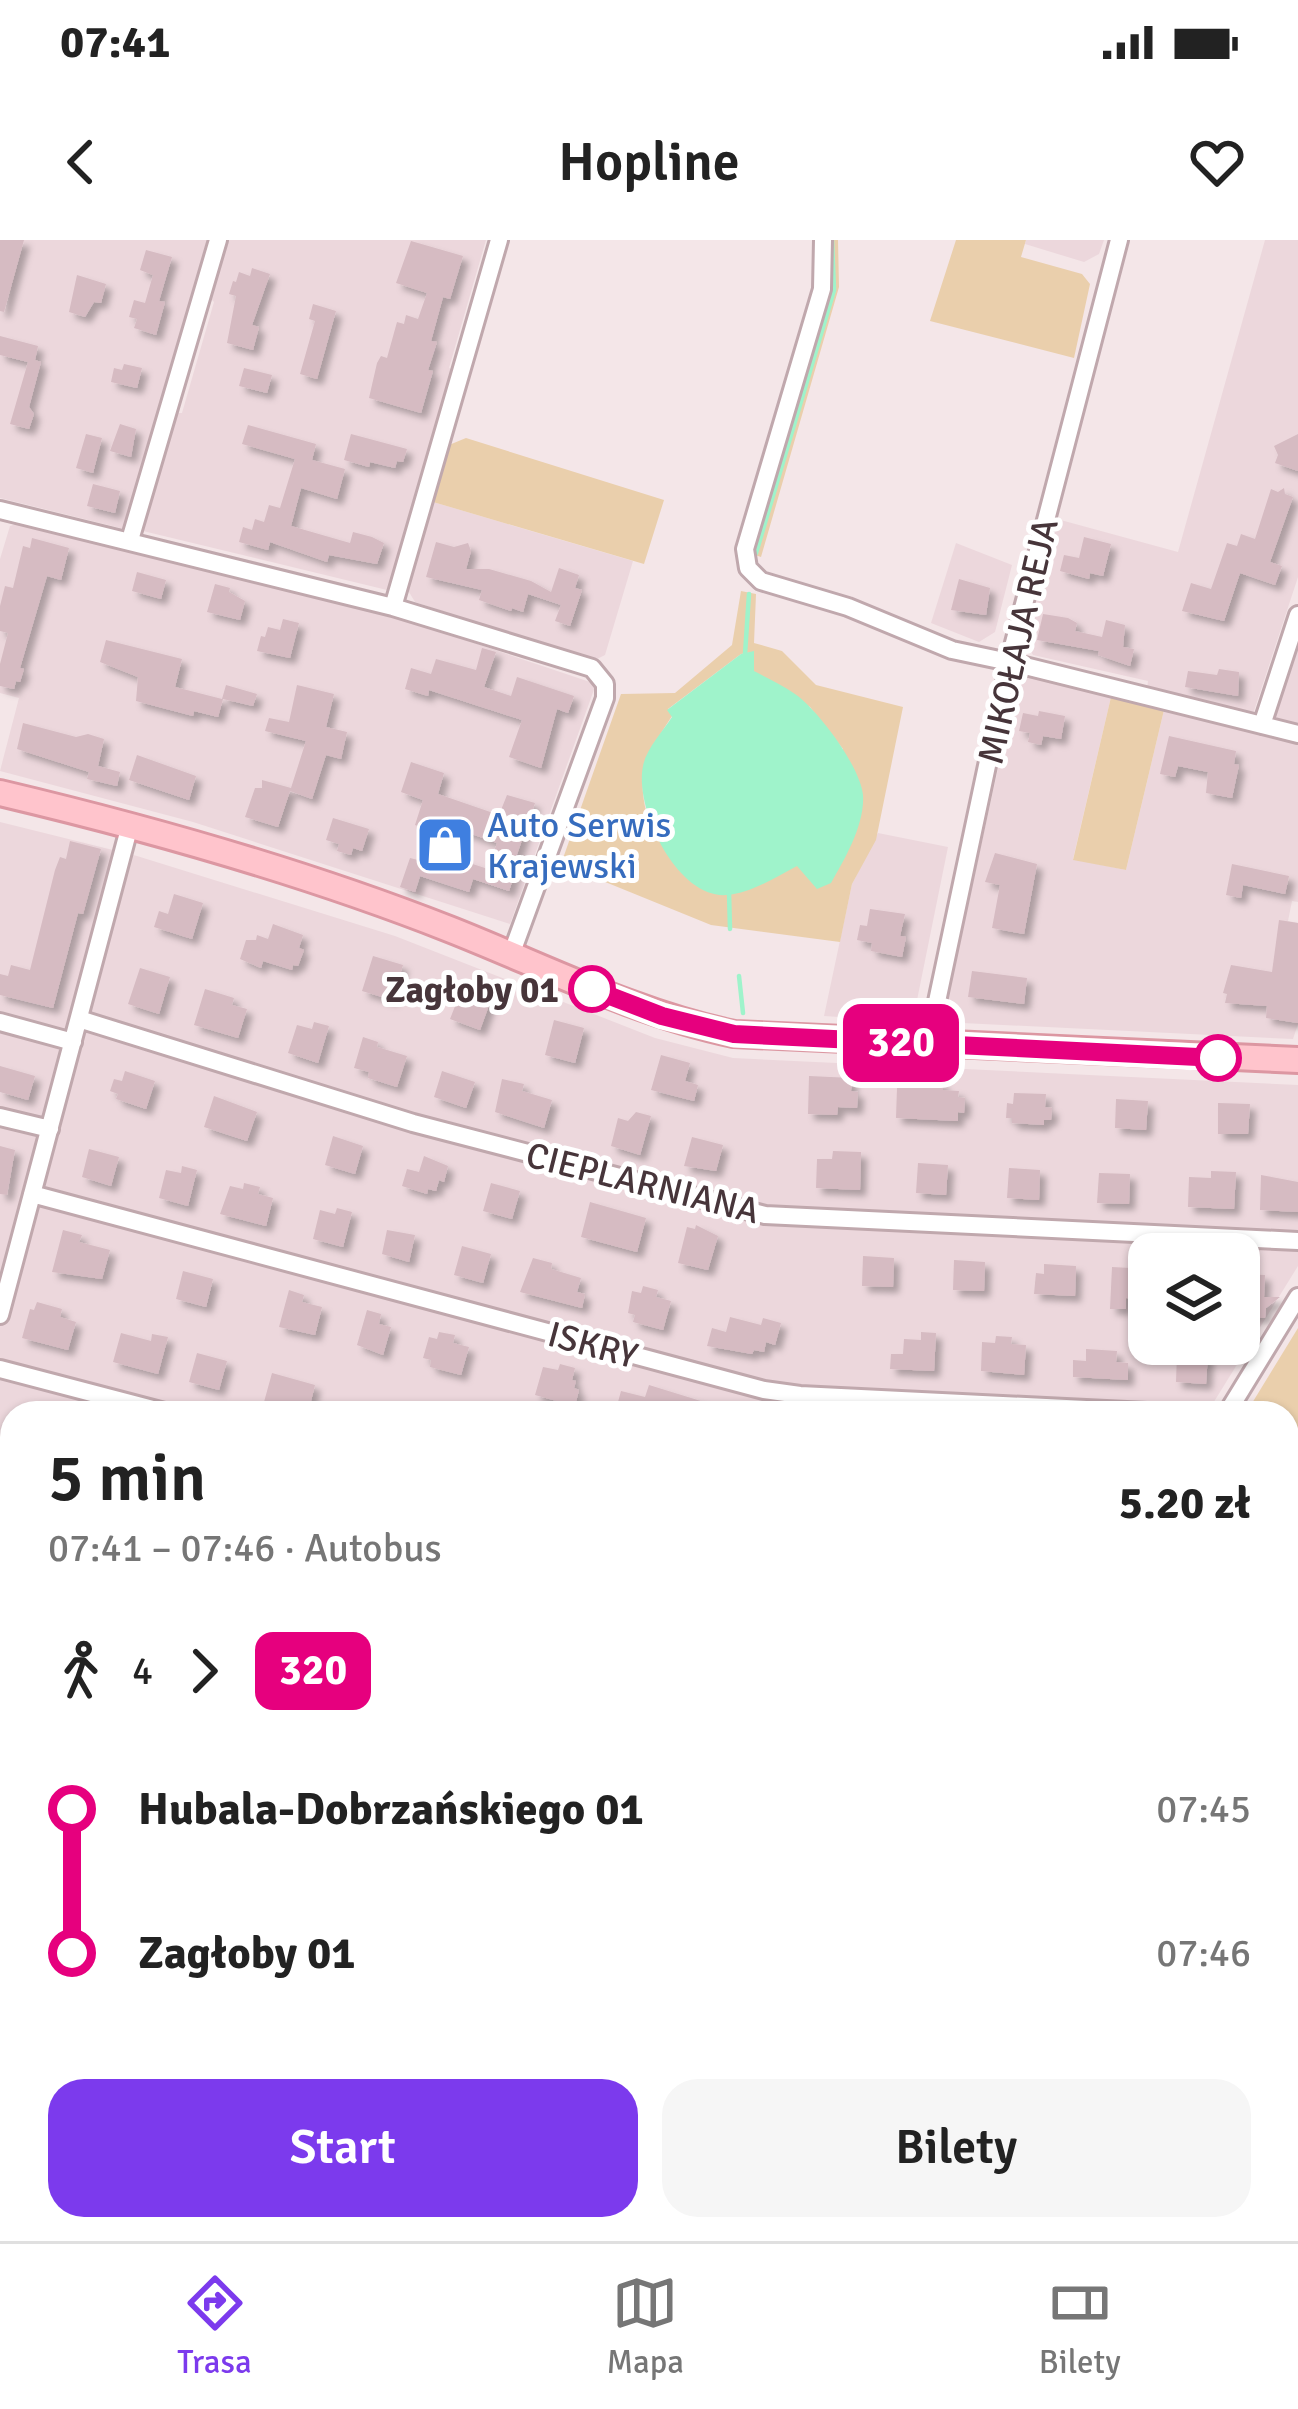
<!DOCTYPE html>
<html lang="pl">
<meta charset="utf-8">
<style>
:root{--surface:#fff;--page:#f6f6f6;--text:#222;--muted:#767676;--line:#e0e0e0;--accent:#7c3aed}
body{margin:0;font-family:Signika,sans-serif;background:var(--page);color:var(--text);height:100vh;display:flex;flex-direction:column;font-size:45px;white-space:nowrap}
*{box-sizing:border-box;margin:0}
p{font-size:39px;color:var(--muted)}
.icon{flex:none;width:66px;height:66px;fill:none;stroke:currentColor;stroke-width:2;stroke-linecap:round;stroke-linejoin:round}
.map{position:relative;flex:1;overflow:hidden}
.panel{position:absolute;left:0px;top:1161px;width:1299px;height:840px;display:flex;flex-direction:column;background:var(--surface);border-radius:36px 36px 0 0;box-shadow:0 3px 9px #0004}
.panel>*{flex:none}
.badge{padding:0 24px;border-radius:18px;font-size:42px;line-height:78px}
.controls{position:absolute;left:1128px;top:993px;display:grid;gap:24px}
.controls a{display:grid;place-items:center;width:132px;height:132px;border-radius:24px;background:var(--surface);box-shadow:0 3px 9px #0004;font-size:60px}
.map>.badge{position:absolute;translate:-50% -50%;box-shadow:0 0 0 6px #fff}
.legs{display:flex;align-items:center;gap:18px;height:132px;padding:0 48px;font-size:39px}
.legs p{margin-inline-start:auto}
.head{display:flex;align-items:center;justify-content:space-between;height:204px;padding:0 48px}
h1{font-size:66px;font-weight:600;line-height:90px}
.action{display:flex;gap:24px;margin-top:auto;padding:24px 48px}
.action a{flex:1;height:138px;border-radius:36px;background:var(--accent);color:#fff;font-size:48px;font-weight:600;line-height:138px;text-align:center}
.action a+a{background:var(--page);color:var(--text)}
ul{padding:0 48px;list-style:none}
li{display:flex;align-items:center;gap:42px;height:144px;font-size:45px}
li i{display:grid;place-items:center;width:18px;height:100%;margin:0 15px;background:currentColor}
li i::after{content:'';width:30px;height:30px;margin:-15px;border:9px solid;border-radius:50%;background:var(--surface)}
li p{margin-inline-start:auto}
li:first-child i{background:linear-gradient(#0000 50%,currentColor 0)}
li:last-child i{background:linear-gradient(currentColor 50%,#0000 0)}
.status{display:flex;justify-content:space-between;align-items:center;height:84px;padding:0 60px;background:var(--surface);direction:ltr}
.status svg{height:33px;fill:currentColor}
header{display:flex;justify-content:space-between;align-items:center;height:156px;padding:0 48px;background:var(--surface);font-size:54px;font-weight:600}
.tabs{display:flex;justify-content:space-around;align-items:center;height:168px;border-top:3px solid var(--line);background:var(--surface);font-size:33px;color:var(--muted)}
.tabs a{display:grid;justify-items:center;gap:6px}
.tabs .on{color:var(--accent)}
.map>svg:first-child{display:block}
.residential{fill:#ecd7dc;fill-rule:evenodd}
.commercial{fill:#f7d0dc}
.green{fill:#eacfac;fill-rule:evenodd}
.water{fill:#9ff3cb}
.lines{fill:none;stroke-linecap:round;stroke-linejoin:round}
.stream{stroke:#9ff3cb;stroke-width:4.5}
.building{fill:#d6bbc2;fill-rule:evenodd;filter:url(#shadow)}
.street-casing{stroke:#c0a8ad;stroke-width:22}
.secondary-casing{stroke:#dc97a2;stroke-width:30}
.street{stroke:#fff;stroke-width:16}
.secondary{stroke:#ffc4cc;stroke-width:24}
.line-1-casing{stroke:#fff;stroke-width:27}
.line-1{stroke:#e6007e;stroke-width:18}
.stop-1-dot{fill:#fff;stroke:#e6007e;stroke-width:6}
.labels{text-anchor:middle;stroke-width:10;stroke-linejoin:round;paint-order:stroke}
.street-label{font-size:36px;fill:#47353a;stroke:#fff}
.shop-label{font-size:36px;fill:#366cbe;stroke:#fff;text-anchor:start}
.stop-label{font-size:36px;font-weight:bold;fill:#47353a;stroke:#fff;text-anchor:end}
</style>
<div class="status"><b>07:41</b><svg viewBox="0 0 49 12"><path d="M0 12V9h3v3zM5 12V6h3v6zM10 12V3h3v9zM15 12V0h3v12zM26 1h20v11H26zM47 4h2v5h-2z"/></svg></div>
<header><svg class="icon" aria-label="back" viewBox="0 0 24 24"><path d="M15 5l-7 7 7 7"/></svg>Hopline<svg class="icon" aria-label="heart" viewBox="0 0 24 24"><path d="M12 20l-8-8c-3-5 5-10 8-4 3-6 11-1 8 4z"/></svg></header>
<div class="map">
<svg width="1298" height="2001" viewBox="0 0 1298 2001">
<defs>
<filter id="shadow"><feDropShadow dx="6" dy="6" stdDeviation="3" flood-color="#0004"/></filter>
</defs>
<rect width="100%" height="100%" fill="#f4e6e8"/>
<path class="residential" d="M0,0h207l-83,289 -124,-31z
M227,0h259l-37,128 5,2 -67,220 -244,-59 34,-118h5l32,-111 -4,-4z
M1026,0h78l-5,14 -15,8 -59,-18z
M1265,0h33v337l-45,137 -106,-25 1,-8 -115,-26 -7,-11 31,-125 121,33z
M433,262l200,59 -28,94 -12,6 -178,-59 -9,-15z
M19,283l369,91 208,70 -86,240 -317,-102 -193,-51 19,-73 -19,-5v-134l10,-33z
M956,303l56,22 -17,67 -16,10 -48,-19z
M1298,399v87l-27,-7z
M1019,434l92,23 -38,162 53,11 38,-160 134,33v159l-6,-1 -4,20 10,2v101l-5,15 -351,-17z
M0,582l137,34 258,80 260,102 78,20 565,27v181l-91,147h-1195v465l-12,-3zM1149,1014h90v90h-90z
M878,593l70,14 -33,163 -15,11 -76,-5 28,-132z"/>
<path class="commercial" d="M452,1989h171l50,12h-224z"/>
<path class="green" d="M828,0h10l1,47 -78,270 -9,-3 78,-260z
M956,0h70l-5,17 61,17 8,10 -16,74 -144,-37z
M466,198l198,62 -20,64 -211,-62 16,-57z
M741,351l15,3 -2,49 28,8 34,34 87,22 -27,133 -24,44 -12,58 -129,-17 -150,-61 60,-170 54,-1 57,-48zM753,412v19l57,36 33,42 -38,124 -8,-8 -146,-37c-17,-51 -7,-69 21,-112l-4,-7 73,-55z
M1111,457l53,13 -38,160 -53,-10z
M1298,1088v913h-609l7,-12h591v-816h-41z
M0,1661l12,3v177l-12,-3z
M0,1927l12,3v59h137l-3,12h-146z"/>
<path class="water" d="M754,411v20c13,7 28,14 41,23 23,16 65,72 68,101 2,29 -18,64 -32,88l-14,6 -20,-23c-21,11 -46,27 -70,29 -50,4 -93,-87 -84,-129 3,-17 20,-35 29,-49l-5,-7 74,-56z"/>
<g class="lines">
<path class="stream" d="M756,313l78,-263 -2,-50
M745,414l4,-60
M729,652l1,37
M739,736l4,37
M1287,1262l11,-18
M705,2001l7,-12
M946,2001l9,-12"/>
</g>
<path class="building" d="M0,0h24l-20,72 -4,-1z
M411,1l52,15 -13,43 -7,-2 -12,44 6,1 -9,28 5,1 -12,42 -52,-15 8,-35 4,-7 6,2 10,-36 7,2 2,-9 12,4 9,-26 -31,-10z
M146,10l26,7 -13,44 6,1 -9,33 -22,-7 3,-9 -8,-2 5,-17 11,3 8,-28 -13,-5z
M252,28l18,6 -18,51 7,2 -6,23 -26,-7 9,-47 -7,-2 4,-13 3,1 3,-10 11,4z
M77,35l29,9 -5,19 -7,-1 -9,15 -16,-5z
M313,64l23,7 -19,68 -17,-5 15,-53 -6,-2z
M0,96l38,10 -3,14 6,2 -12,45 5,7 -5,15 -19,-5 18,-62 -28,-7z
M124,124l18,4 -5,20 -26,-6 3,-14 8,2z
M244,128l28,7 -5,18 -28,-7z
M120,184l16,5 -5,28 -21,-6z
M248,185l68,19 -4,16 33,9 -8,30 -36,-11 -10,38 59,17 3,-11 19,5 12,6 -7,21 -48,-9 -2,7 -57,-20 -2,8 -29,-8 4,-15 9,3 3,-11 9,3 5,-17 11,3 15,-49 -53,-15z
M86,194l16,4 -9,35 -17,-5z
M351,194l56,15 -4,13 -6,-1 -2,7 -25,-6 -1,5 -25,-7z
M1298,194v37l-23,-8 3,-8 -4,-9z
M93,244l27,7 -5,22 -28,-7z
M1284,248l1,6 8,3 -23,65 12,4 -7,19 -35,-12 -16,48 -42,-10 9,-28 20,6 16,-46 10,3 4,-12 14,5 16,-50 7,3z
M1084,297l27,7 -8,32 -13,-3 -1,6 -29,-8 4,-16 15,3z
M32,298l37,10 -8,32 -14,-4 -27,92 4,1 -4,13 -4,-1 -2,8 -14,-3v-22l8,-31 -8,-2v-25l5,-20 8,2 10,-42 7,2z
M436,302l18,5 14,-4 3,8 -5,18h23l42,12 20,11 8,-24 20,7 -4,13 7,2 -12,36 -15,-5 6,-16 -33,-11 -5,18 -11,-4 -1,3 -32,-11 3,-10 -56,-13z
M137,332l29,8 -5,19 -29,-8z
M959,339l31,9 -4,27 -35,-5z
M215,344l15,4 -1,4 16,9 -5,19 -33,-8z
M1043,374l25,4 9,5 -2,8 27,6 4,-17 19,5 -2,22 11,2 -4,17 -32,-11 1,-4 -62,-11z
M283,379l16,4 -9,35 -33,-7 4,-15 4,1 3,-10 12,3z
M106,400l76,19 -7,28 47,12 4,-14 31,9 -4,12 -30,-7 -5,18 -24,-6 -1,5 -57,-15 2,-24 -38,-15z
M482,408l14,4 -12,35 27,9 6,-19 57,19 -6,17 -11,-4 -16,59 -32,-11 13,-37 -93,-30 -1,6 -23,-7 6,-21 20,6 5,-15 40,11z
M1219,429l20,3 -1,24 -53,-9 3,-16 29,4z
M297,445l37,9 -8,33 21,5 -6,27 -15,-4 -14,44 -22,-8 -12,36 -33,-10 10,-29h7v-8l29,8 15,-47 -41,-10 4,-13 20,4z
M1039,471l26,5 -4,23 -18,-3 -2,9 -13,-3 2,-9 -11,-2 4,-18 15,3z
M23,483l53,14 12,-3 16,5 -6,27 22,6 -3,14 -30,-7 2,-7 -72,-23z
M1169,496l67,15 -2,13 5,1 -7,33 -26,-5 2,-21 -30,-6 -3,11 -15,-3z
M137,515l59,21 -7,24 -60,-20z
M411,522l33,11 -6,21 61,21 8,-20 28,8 -20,57 4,1 -10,30 -36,-12 -4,13 -49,-16 -5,16 -15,-5 10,-29 16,4 9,-30 -20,-7 8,-25 -22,-8zM463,591l34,12 -9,26 -34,-11z
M333,578l36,11 -7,22 -9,-3 -2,7 -14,-4 2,-7 -13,-4z
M70,601l31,8 -18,65 -5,-1 -25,95 -53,-13v-21l8,2 3,-11 19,5 25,-100 5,-13 6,2z
M995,613l42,11 -13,70 -32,-6 8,-43 -15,-3z
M1232,624l57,12 -4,18 -42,-9 -2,13 -15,-3z
M174,654l29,9 -11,36 -38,-12 5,-16 9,3z
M870,669l35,5 -5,22 6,1 -4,20 -31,-6 1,-8 -15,-3 3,-15 7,1z
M1279,680l19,3v100l-32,-5 1,-12 -42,-3 2,-9 -4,-1 8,-28 41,7z
M273,684l30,11 -4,13 5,2 -6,16 -5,-1 -1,5 -29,-9 -2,7 -21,-9 6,-19h10l1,-5 11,4z
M373,716l30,9 -11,35 -30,-9z
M140,728l30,9 -11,37 -31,-10z
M972,731l55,7 -3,26 -56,-7z
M463,746l29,11 -12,33 -30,-11z
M205,749l29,9 -2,7 15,4 -9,29 -44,-13z
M554,780l30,8 -9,35 -30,-8z
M314,782l15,4 -11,37 -30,-10 9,-28 15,4z
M363,797l15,5 -1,5 30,9 -10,31 -29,-9 1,-6 -15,-4z
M661,815l29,8 -5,18 13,4 -4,16 -43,-11z
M0,826l35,10 -7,24 -28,-8z
M125,831l30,10 -9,28 -30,-10 2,-5 -8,-3 4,-12 8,2z
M442,831l33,11 -9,26 -32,-11z
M809,836l43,2 -1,13 7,1 -1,16 -19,-1 -1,8 -29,-1z
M502,839l22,5 -2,7 30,9 -8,28 -49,-16z
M911,841l32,1v8l16,1 -1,6 7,1 -1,15 -6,-1v9l-62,-3 1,-30h14z
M1014,853l32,1 -1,13 7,1 -1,12h-7v5l-32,-2v-5h-6l1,-15 6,1z
M214,856l43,16 -10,29 -43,-14z
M1116,859l32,2 -2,29 -31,-2z
M1218,863l32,1 -2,30h-30z
M636,872l15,4 -11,39 -29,-9 7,-28 10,3z
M333,896l30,10 -8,28 -30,-9z
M692,897l31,8 -7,26 -32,-5z
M0,906l15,4 -8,45 -7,-1z
M89,909l30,8 -8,29 -29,-9z
M833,911l28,1 -1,38 -44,-2 1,-29h15z
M424,916l24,10 -4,16 -5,-2 -3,11 -8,-2 -1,5 -25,-8 5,-17 12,3z
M918,923l30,2 -2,30 -30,-2z
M182,926l15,4 -9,36 -29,-8 7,-28 15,3z
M1009,928l31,2 -1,30 -32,-2z
M1211,931l25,1 -2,37 -46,-2 1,-30 22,1z
M1099,933l31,1 -1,30 -32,-1z
M1261,935l37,7v30l-38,-2z
M244,943l16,4 -2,7 15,4 -7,28 -46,-12 10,-28 13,3z
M491,943l29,8 -8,28 -29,-8z
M590,962l56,16 -9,34 -56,-15z
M337,968l15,4 -9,35 -30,-8 7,-29 15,4z
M696,985l22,11 -10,34 -30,-7 9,-36 8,2z
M63,990l19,5 -3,7 31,8 -8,29 -50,-7z
M387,990l28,5 -6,27 -27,-8z
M462,1006l29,8 -8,29 -29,-8z
M863,1016l31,2 -1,29 -31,-1z
M533,1018l19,5 -1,6 30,9 -4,14 8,2 -3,14 -62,-16z
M954,1020l31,2 -1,29 -31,-1z
M1044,1024l32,2 -1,30 -41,-2 2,-21 8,1z
M1112,1027l37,2v31l-23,-2v11h-16z
M183,1031l30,8 -7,28 -30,-8z
M1239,1034l26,1 -1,22h16l-14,11 -1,10 -20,-1 1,-13h-7z
M643,1046l15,4 -2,7 15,4 -8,29 -30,-8 2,-7 -7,-2 4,-22 9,2z
M289,1050l15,5 -2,7 20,5 -7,28 -36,-8z
M37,1062l25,7 -2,8 16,5 -8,28 -46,-12 8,-29 4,1z
M367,1070l14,4 -2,10 12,3 -8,28 -26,-10z
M730,1077l31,8 2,-7 18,5 -6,22 -9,-3 -2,10 -10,-2 -2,4 -45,-8 5,-18 14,4z
M439,1092l16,3 -2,8 16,4 -8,28 -31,-8 1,-7 -8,-2 6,-21 8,2z
M921,1092l15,1 -2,38 -44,-2 1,-15h12l1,-15 17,1z
M121,1093l30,8 1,-7 16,3 -10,37 -45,-12z
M996,1096l16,1 -1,7 15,1 -2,30 -43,-4 1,-29 13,1z
M1086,1109l31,2 -1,11 12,1v17l-55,-3v-17l13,1z
M197,1113l30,8 -8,29 -30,-8z
M1177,1113l31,1 -2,30 -30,-2z
M560,1124l15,4 -3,12 4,1 -2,7 5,2 -4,16 -40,-11 8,-28 15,3z
M272,1133l43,12 -7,28 -44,-11z
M649,1145l55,17 -3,11h-86l6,-22 24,6z"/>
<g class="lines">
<defs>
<path id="street" d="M823,0l-1,49 -77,260 3,19 13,13 87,26 104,43 57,12 289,72
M0,270l393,97 199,61 13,16v14l-94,257
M130,300l88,-300
M393,367l106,-367
M1262,485l36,-110
M79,779l334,104 352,92 533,26
M0,782l73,20
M928,804l81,-382 110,-422
M0,877l50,12
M32,954l732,196 36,5 367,18
M0,1075l130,-490
M0,1129l168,44
M1227,1173l71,-116
M0,1652l12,3"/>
<path id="secondary" d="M0,553c152,36 304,79 449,136 94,37 185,84 285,105l564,26"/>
</defs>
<use href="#street" class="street-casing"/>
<use href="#secondary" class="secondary-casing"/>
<use href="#street" class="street"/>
<use href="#secondary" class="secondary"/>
</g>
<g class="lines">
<defs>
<path id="line-1" d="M592,749l70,27 72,18 484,24"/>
</defs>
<use href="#line-1" class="line-1-casing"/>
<use href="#line-1" class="line-1"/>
</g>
<defs>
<symbol id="shop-square" viewBox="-11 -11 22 22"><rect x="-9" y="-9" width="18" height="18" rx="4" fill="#3f7fe0" stroke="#fff"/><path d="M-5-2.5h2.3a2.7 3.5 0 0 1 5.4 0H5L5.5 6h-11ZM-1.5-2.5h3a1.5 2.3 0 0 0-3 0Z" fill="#fff"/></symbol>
</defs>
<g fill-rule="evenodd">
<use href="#shop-square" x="412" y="572" width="66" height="66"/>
</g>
<g class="stop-1-dot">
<circle cx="592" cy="749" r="21"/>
<circle cx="1218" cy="818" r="21"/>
</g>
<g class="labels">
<g class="street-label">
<text transform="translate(1017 401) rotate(-77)" y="13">MIKOŁAJA REJA</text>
<text transform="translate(643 942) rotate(14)" y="13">CIEPLARNIANA</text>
<text transform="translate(593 1104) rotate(15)" y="13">ISKRY</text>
</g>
<g class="shop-label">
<text x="487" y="597">Auto Serwis<tspan x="487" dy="41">Krajewski</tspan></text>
</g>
<g class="stop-label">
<text x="559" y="762">Zagłoby 01</text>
</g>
</g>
</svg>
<div class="controls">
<a><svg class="icon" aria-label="layers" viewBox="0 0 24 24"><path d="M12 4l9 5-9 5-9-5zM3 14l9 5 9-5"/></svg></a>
</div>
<b class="badge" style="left:901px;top:803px;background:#e6007e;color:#fff">320</b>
<section class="panel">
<div class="head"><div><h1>5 min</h1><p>07:41 – 07:46 · Autobus</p></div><b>5.20 zł</b></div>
<div class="legs"><svg class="icon" aria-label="walk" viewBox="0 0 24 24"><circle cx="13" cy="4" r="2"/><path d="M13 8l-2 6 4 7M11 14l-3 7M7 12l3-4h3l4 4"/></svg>4<svg class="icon" aria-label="forward" viewBox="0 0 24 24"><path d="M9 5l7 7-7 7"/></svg><b class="badge" style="background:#e6007e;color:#fff">320</b></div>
<ul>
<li><i style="color:#e6007e"></i><b>Hubala-Dobrzańskiego 01</b><p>07:45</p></li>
<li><i style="color:#e6007e"></i><b>Zagłoby 01</b><p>07:46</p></li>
</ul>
<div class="action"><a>Start</a><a>Bilety</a></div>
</section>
</div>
<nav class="tabs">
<a class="on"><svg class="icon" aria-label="directions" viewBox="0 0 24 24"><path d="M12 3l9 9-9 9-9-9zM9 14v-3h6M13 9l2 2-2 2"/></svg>Trasa</a>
<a><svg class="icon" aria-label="map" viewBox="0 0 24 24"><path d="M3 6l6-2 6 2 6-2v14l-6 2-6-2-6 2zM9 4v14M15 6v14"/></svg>Mapa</a>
<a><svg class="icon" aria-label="tickets" viewBox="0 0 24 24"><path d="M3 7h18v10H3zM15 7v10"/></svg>Bilety</a>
</nav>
